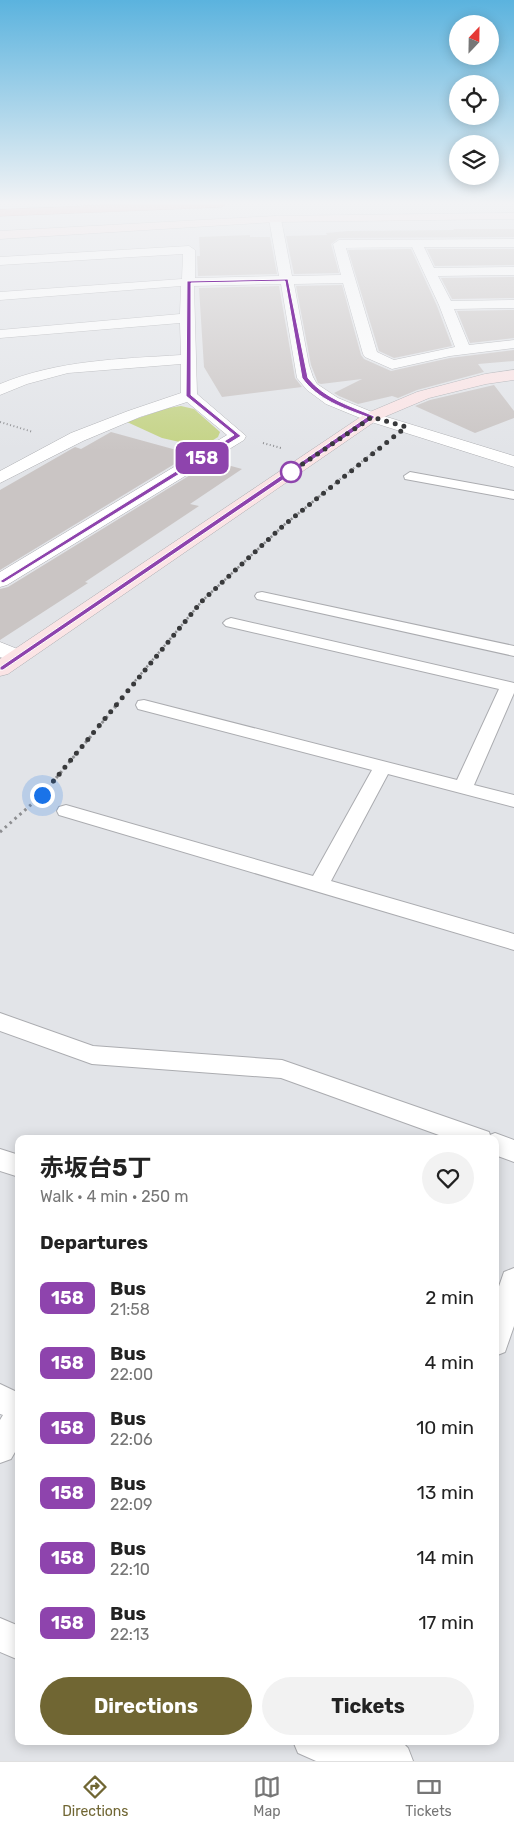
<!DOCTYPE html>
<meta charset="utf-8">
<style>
:root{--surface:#fff;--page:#f2f2f2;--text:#222;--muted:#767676;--line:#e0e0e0;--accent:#706633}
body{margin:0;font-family:Rubik,"Noto Sans JP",sans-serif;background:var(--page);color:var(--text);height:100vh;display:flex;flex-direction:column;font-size:19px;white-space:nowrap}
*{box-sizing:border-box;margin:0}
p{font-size:16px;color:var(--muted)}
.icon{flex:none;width:28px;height:28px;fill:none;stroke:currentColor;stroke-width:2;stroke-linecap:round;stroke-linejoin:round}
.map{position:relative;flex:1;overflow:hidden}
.panel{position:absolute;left:15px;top:1135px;width:484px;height:610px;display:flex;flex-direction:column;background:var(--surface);border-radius:10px;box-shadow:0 2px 12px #0003}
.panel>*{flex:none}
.badge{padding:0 10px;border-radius:8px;font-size:18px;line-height:32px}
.needle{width:32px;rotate:22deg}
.fabs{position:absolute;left:449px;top:15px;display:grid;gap:10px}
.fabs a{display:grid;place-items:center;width:50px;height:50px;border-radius:50%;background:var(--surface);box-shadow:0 2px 12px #0003;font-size:25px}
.you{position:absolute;width:25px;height:25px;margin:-12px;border:4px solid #fff;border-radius:50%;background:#1a73e8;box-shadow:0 0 0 8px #1a73e833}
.map>.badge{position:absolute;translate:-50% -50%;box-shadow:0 0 0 2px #fff}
h2{padding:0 25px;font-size:19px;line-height:45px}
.round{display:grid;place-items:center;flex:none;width:52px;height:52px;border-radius:26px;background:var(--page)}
.head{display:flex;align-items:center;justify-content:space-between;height:85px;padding:0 25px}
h1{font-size:24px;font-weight:700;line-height:38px}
.action{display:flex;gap:10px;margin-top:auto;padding:10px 25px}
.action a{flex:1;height:58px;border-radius:30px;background:var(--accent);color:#fff;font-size:20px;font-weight:700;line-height:58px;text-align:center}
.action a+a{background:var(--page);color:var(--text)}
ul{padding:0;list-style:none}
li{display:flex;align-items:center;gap:15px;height:65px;padding:0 25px}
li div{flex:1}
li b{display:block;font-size:19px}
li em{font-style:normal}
li .badge{min-width:55px;font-weight:700;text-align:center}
.tab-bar{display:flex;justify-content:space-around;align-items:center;height:70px;border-top:1px solid var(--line);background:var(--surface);font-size:14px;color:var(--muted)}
.tab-bar a{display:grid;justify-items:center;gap:2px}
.tab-bar .active{color:var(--accent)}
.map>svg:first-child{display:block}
.green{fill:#c4d385}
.building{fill:#cac5c4}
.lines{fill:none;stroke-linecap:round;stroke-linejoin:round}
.lane-casing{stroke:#abacb0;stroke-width:2}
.street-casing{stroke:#abacb0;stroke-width:1}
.secondary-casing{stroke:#abacb0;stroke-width:1}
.highway-casing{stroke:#b18082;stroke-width:1}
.path-far2{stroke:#8d8e91;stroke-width:2;stroke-dasharray:1 2.5;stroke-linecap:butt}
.path-far1{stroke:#8d8e91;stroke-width:2.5;stroke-dasharray:2 2.5;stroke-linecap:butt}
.path{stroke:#8d8e91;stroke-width:3;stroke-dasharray:2.5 4;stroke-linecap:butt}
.lane{fill:#fff;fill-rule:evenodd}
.street{fill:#fff;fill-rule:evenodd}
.secondary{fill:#fbe4e5;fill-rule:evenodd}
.highway{fill:#f2a6a8;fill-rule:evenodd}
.line{fill:#8e44ad;stroke:#fff}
.walk{stroke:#38393b;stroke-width:5;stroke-dasharray:0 9}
.stop-dot{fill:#fff;stroke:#8e44ad;stroke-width:2.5}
</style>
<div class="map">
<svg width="514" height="1761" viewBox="0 0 514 1761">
<rect width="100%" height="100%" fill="#e2e4e8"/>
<path class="green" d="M181,406l13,3 26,23 -2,5 -16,10 -40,-9 -35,-16 41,-14z"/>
<path class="building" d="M453,229h61v8l-175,1 -8,6 8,29 -45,1 -8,-38 41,-1 -1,-2 22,-2 106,-1z
M250,235v2h20l7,37 -79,2 -1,-20h3l-1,-19z
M411,249l26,57 15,40 -58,12 -15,-7 -31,-101z
M427,249h87v16l-79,1z
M514,277v21l-62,1 -11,-21z
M342,285l19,70 3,4 27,12 59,-13 64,-8v11l-36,3 6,8 -67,18 -19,8 -6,-2 -34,8 -19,-8 -5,-3 28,-14 -41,5 -3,-1 -7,-18 -15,-79z
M279,286l16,92 7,9 -80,10 -18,-30 -5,-79z
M514,310v28l-44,5 -13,-32z
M494,385l20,26v7l-39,15 -60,-27 15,-6z
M111,432l80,22 -191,116v-80l75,-43 6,2z
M213,461l29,8 -52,35 9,2 -114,76 3,1 -88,57v-51l8,-2z"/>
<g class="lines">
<defs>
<path id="lane" d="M410,472l104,19v8l-109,-20 -1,-3z
M262,592l252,54v10l-257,-57 -2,-3 2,-3z
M231,618l283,65v10l-40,92 40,10v12l-126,-33 -57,107 183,53v16l-455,-135 -2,-4 2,-4 7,-2 247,71 59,-106 -234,-61 -2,-4 2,-4 6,-1 313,80 42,-91 -273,-63 -3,-3 3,-3z
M0,1013l93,33 189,14 207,72 1,3 5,-2 19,7v22l-19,-7v-16h-45l-169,-61 -189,-14 -92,-33z
M0,1149l19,6v22l-19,-6z
M514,1268v58l-9,26 -10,4v-58l9,-26z
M0,1384l19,9v52l-8,14 -11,4v-43l3,-5 -3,-1z
M0,1618l19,8v34l-19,-8z
M293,1741h108l7,7 5,13h-97l-18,-8z"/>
<path id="street" d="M275,216l6,3 11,57 49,-1 -8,-31 6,-4 175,-1v8h-90l10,21 80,-1v8l-76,1 13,25 63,-1v8l-60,1 15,36 45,-5v8l-64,8 -58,13 -27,-12 -2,-3 -20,-71 -49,1 15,81 4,12 4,7 21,14 39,16 137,42v11l-149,-47 -39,-16 -19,-14 -10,-12 -16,-94 -87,2 3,108 49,42 -2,4 -237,145 -7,2v-15l227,-137 -40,-33 -47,15 -57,24 -83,42v-12l71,-38 57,-22 53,-18v-29l-113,9 -41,11 -27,11v-11c58,-24 119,-25 181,-29l-1,-32 -180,15v-8l180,-16 1,-28 -181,14v-8l182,-13 1,-25 -183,11v-8l189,-11 6,4v28l84,-2 -10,-57zM412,247l27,58 16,42 -61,13 -17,-8 -31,-104z
M0,642l25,10 3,5 -3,5 -8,2 -17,-7z"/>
<path id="secondary" d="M514,213v6l-239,3 -275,17v-8l275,-15z
M514,370v10l-28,4 -57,14 -52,22 -369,254 -8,2v-17l365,-245 52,-22 68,-18z"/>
<path id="highway" d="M132,204h94l-5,3 -221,9v-6z"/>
</defs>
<use href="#lane" class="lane-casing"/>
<use href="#street" class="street-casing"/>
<use href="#secondary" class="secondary-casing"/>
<use href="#highway" class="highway-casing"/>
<path class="path-far2" d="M0,422l33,10
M263,443l18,5
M318,497l63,-51"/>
<path class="path-far1" d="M135,681l67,-80 82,-76 36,-29
M114,707l5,-5"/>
<path class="path" d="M0,832l42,-37 74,-89"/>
<use href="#lane" class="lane"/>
<use href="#street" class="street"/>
<use href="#secondary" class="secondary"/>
<use href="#highway" class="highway"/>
</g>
<linearGradient id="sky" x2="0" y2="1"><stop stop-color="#5bb3de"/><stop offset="0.45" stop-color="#f2f3f5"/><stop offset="1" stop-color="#f2f3f5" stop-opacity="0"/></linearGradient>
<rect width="514" height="451" fill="url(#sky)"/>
<path class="line" d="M288,279l20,99c16,20 42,28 66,38v2l-371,252h-3v-3l367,-250c-24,-9 -49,-17 -65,-39l-17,-97 -94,2v112l50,41 -238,147 -3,-2 234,-146 -48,-39 1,-115z"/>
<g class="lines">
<path class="walk" d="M42,795l160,-194 82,-76 122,-98 -34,-10 -81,55"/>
</g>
<circle class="stop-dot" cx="291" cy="472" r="10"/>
</svg>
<div class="fabs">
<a><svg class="needle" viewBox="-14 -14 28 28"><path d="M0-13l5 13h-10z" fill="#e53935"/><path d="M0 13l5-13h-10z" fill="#767676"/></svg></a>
<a><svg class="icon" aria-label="locate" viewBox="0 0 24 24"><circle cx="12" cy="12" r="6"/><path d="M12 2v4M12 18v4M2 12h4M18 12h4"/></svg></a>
<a><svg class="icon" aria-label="layers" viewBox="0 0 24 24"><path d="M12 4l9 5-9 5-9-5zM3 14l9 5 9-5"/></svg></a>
</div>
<div class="you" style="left:42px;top:795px"></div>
<b class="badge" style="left:202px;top:458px;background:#8e44ad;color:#fff">158</b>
<section class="panel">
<div class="head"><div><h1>赤坂台5丁</h1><p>Walk · 4 min · 250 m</p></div><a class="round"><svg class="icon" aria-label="heart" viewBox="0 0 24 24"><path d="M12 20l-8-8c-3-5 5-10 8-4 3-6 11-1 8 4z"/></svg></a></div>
<h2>Departures</h2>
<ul>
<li><span class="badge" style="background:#8e44ad;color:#fff">158</span><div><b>Bus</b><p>21:58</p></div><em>2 min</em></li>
<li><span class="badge" style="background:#8e44ad;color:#fff">158</span><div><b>Bus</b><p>22:00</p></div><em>4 min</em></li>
<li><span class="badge" style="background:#8e44ad;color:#fff">158</span><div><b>Bus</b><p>22:06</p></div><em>10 min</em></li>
<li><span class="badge" style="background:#8e44ad;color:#fff">158</span><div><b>Bus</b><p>22:09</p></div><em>13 min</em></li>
<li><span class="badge" style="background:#8e44ad;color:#fff">158</span><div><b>Bus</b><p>22:10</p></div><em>14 min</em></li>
<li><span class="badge" style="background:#8e44ad;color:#fff">158</span><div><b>Bus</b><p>22:13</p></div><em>17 min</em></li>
</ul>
<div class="action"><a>Directions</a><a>Tickets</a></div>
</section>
</div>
<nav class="tab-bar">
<a class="active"><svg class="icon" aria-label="directions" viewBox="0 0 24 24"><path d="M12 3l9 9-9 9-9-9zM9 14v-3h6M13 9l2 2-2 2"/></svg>Directions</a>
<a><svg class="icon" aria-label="map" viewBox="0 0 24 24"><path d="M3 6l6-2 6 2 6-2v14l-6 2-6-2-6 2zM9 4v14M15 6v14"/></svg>Map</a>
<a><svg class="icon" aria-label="tickets" viewBox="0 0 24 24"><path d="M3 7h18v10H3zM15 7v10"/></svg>Tickets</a>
</nav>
